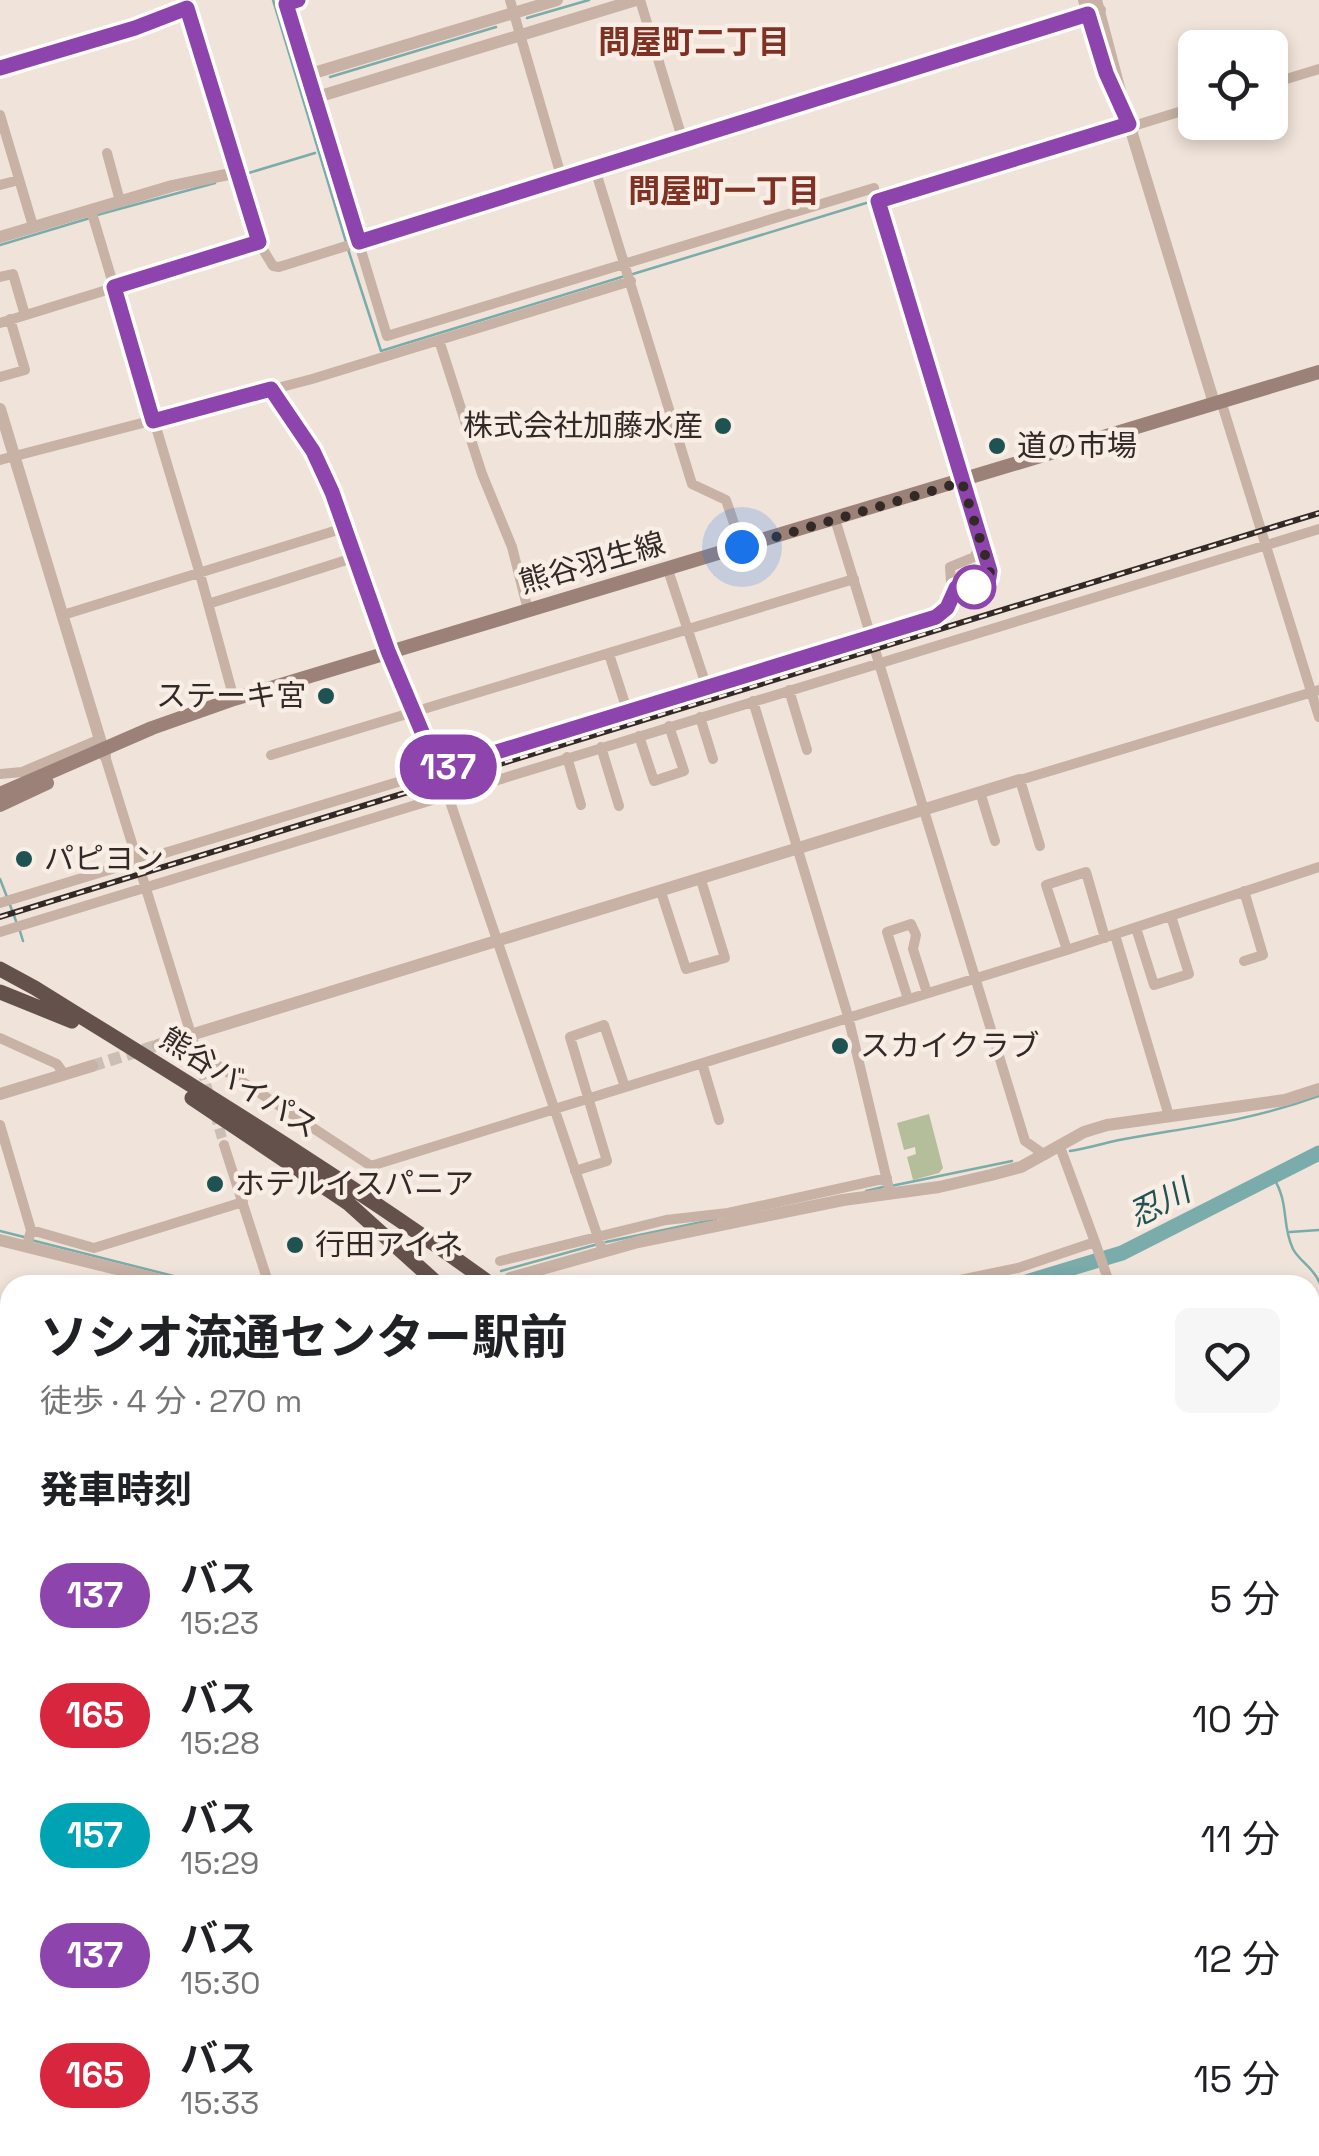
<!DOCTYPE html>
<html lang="ja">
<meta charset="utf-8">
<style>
:root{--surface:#fff;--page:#f6f6f6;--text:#202124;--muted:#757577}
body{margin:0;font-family:"Space Grotesk","Noto Sans JP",sans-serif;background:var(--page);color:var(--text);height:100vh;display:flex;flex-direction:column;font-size:38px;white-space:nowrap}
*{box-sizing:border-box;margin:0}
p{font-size:32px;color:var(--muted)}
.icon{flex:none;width:55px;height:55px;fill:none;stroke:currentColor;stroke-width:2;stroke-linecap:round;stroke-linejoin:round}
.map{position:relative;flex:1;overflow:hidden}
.panel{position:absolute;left:0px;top:1275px;width:1320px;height:882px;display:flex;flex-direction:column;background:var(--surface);border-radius:30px 30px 0 0;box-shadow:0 5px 15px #0003}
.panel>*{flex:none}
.badge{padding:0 20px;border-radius:32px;font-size:35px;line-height:65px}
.controls{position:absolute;left:1178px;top:30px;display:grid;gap:20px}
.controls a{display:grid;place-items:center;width:110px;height:110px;border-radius:15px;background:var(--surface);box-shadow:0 5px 15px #0003;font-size:50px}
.you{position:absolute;width:50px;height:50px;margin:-25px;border:8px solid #fff;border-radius:50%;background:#1a73e8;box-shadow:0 0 0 15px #1a73e833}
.map>.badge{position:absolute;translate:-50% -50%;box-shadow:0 0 0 5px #fff}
h2{padding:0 40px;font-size:38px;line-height:90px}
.round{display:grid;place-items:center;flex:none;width:105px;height:105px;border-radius:15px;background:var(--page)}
.summary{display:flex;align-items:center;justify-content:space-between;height:170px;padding:0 40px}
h1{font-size:48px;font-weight:700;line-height:75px}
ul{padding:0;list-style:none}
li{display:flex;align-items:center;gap:30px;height:120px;padding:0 40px}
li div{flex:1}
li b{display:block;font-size:38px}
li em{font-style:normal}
li .badge{min-width:110px;font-weight:700;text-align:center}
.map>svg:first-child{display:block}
.green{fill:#b5be9a}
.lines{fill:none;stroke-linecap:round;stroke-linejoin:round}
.stream{stroke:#79acaa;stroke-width:2.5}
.river{stroke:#79acaa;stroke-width:15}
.minor-tunnel{stroke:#cabeb5;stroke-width:10;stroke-dasharray:10 5;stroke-linecap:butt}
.tertiary-tunnel{stroke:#cabeb5;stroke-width:12;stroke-dasharray:12 6;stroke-linecap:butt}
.minor{stroke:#c7b2a5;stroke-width:10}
.tertiary{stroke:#c7b2a5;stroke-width:12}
.secondary{stroke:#9b8177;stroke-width:14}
.trunk{stroke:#64514b;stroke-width:15}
.rail-casing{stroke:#332926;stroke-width:6}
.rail{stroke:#f8eee5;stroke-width:2.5;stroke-dasharray:8;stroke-linecap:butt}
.line-casing{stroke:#fff;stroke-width:22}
.line{stroke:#8e44ad;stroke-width:15}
.walk{stroke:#332926;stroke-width:10;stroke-dasharray:0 18}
.poi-dot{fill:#1e5352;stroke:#f8eee5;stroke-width:4}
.stop-dot{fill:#fff;stroke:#8e44ad;stroke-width:5}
.labels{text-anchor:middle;stroke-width:9;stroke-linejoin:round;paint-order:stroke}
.poi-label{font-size:30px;fill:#332926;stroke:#f8eee5;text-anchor:start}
.street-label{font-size:30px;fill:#332926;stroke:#f8eee5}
.neighbourhood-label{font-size:32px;font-weight:bold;fill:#7f3223;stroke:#f8eee5}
.water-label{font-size:32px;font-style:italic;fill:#1e5352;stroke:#f8eee5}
</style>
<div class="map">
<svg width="1319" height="2156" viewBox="0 0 1319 2156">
<rect width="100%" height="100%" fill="#f0e3d9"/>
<path class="green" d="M929,1114l14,54 -4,5 -26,7 -6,-23 9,-3 -1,-7 -11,3 -7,-27z"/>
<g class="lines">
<path class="stream" d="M273,0l73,242
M527,18l62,-18
M330,77l166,-50
M242,175l73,-22
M97,215l118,-32
M0,245l90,-27
M348,249l33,102 244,-75
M633,274l233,-71
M0,879l7,18
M10,905l6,16
M19,928l4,13
M1070,1151c21,-3 40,-10 60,-13 68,-12 123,-18 189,-42
M1273,1177c17,27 8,47 20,72 7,13 21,19 26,33
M891,1186l121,-25
M866,1191l17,-4
M0,1231l24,6
M1290,1232l29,-2
M31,1240l178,45
M606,1242l110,-23
M501,1271l97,-27
M1,1428l4,14
M0,2029l10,-3
M277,2148l3,8
M491,2148l3,8
M1189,2148l4,8
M938,2156l24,-8"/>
<path class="river" d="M1016,1285l106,-32 197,-100
M0,1428l10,-1"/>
<path class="minor-tunnel" d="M202,1070l8,28
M215,1114l9,31"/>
<path class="tertiary-tunnel" d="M92,1066l66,-21"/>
<path class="minor" d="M185,0l74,243 14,23 6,1 80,-25
M285,0l102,336 487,-148
M510,0l52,179
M640,0l43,141
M0,68l135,-40 52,-19
M1270,84l49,-15
M0,115l33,111
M1130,127l65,-20
M107,153l13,48
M595,169l97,315 34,16 16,47
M0,185l19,-5
M91,210l109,364 34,125
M0,277l13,-3 12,41
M0,323l259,-80
M439,340l43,134 30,73 16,63
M0,377l25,-7 -15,-51
M271,389l42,62 19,41 56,159 55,130 160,471
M1221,401l98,316
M0,460l312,-81 319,-98
M835,519l190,622 20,14
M668,570l39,118 229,-71 11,-9 10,-19
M957,589c13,1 31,-3 33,-18l-112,-370 251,-77
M957,589l-6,-7 -1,-15 24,-10 7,-11
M208,604l148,-47
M63,615l281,-87
M609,654l19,59
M789,690l18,60
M753,701l95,315 42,177
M700,717l13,42
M639,736l15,45 30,-10 -15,-45
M601,747l18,59
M271,755l583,-176
M105,756l97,314
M567,757l14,48
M0,774l22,-2 78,-33
M980,792l15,49
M1040,846l-20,-66 299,-90
M661,892l25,77 39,-11 -24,-78
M0,903l707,-215
M1136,928l18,57 35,-11 -18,-58
M0,932l1319,-403
M1115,935l54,181
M1067,950l-21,-65 40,-13 19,66
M1244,961l19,-6 -19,-64
M908,999l-21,-67 24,-8 5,11 -3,14 14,44
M0,1038l57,26 7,10
M197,1052l174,114 696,-216 252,-83
M702,1063l17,57
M0,1125l31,105
M224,1145l45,140
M575,1171l32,-10 -37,-124 34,-12 21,62
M1095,1242l15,43
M27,1246l4,-16 63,18 149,-46
M500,1261l166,-41 62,-7 159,-35
M935,1285l83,-17 77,-26 -35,-95
M1086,1285l22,-7
M1310,1431l9,-3
M0,1445l10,-2
M0,1670l10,-2
M1310,1693l9,-3
M1310,1817l9,8
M0,2023l10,-3"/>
<path class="tertiary" d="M1084,0l22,73 24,54 84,276
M1096,0l25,95
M307,75l250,-75
M314,98l322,-98
M0,237l172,-51 67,-14
M359,242l741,-232
M0,409l105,347
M158,1045l862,-265
M0,1094l92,-28
M0,1240l181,45
M510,1278l128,-36 205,-42 96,-13 52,-12 30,-8 63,-35 23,-7 178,-25 34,-11"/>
<path class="secondary" d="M0,794l152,-66 82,-29 1085,-327
M0,805l47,-22"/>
<path class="trunk" d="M0,969l35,19c154,96 310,190 457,297
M0,992l72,29
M192,1098l156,105 91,82
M1310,1956l9,8
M1310,2016l9,7"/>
<defs>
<path id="rail" d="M0,917l1319,-404"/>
</defs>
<use href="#rail" class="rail-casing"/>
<use href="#rail" class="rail"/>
</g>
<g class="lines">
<defs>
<path id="line" d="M0,68l135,-40 52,-20 72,234 -145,45 39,134 118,-32 42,62 19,41 56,159 50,119 498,-153 11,-9 9,-20 28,-4 5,-6 1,-7 -112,-370 251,-77 -23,-51 -18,-59 -729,228 -73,-238 12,-4"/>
</defs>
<use href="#line" class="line-casing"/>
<use href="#line" class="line"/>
<path class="walk" d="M742,547l220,-65 28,89 -1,7 -15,9"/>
</g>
<g class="poi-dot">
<circle cx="723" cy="426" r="10"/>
<circle cx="997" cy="446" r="10"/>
<circle cx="326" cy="696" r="10"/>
<circle cx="24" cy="859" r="10"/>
<circle cx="840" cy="1046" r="10"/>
<circle cx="215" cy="1184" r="10"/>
<circle cx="295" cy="1245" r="10"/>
</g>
<circle class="stop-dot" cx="974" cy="587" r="20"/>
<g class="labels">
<g class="poi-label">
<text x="703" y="436" text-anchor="end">株式会社加藤水産</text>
<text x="1017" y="456">道の市場</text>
<text x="306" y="706" text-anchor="end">ステーキ宮</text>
<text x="44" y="869">パピヨン</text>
<text x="860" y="1056">スカイクラブ</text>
<text x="235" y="1194">ホテルイスパニア</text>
<text x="315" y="1255">行田アイネ</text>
</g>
<g class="street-label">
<text transform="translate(592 563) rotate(-16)" y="10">熊谷羽生線</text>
<text transform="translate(239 1083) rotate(32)" y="10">熊谷バイパス</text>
</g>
<g class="neighbourhood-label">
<text x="694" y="53">問屋町二丁目</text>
<text x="724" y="202">問屋町一丁目</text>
</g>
<g class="water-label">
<text transform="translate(1159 1203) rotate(-27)" y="11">忍川</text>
</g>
</g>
</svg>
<div class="controls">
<a><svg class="icon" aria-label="locate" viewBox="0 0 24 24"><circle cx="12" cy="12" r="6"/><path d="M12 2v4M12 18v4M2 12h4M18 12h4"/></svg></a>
</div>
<div class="you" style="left:742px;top:547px"></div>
<b class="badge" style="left:448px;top:767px;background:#8e44ad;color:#fff">137</b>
<section class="panel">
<div class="summary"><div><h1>ソシオ流通センター駅前</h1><p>徒歩 · 4 分 · 270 m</p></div><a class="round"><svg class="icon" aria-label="heart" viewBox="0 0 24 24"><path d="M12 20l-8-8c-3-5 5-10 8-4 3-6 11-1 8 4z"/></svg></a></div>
<h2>発車時刻</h2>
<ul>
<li><span class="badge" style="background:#8e44ad;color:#fff">137</span><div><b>バス</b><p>15:23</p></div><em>5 分</em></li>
<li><span class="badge" style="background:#d7263d;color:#fff">165</span><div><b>バス</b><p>15:28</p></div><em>10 分</em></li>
<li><span class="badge" style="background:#00a3b4;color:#fff">157</span><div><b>バス</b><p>15:29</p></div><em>11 分</em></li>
<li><span class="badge" style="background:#8e44ad;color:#fff">137</span><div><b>バス</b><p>15:30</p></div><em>12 分</em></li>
<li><span class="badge" style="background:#d7263d;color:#fff">165</span><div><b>バス</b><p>15:33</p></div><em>15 分</em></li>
</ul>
</section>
</div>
